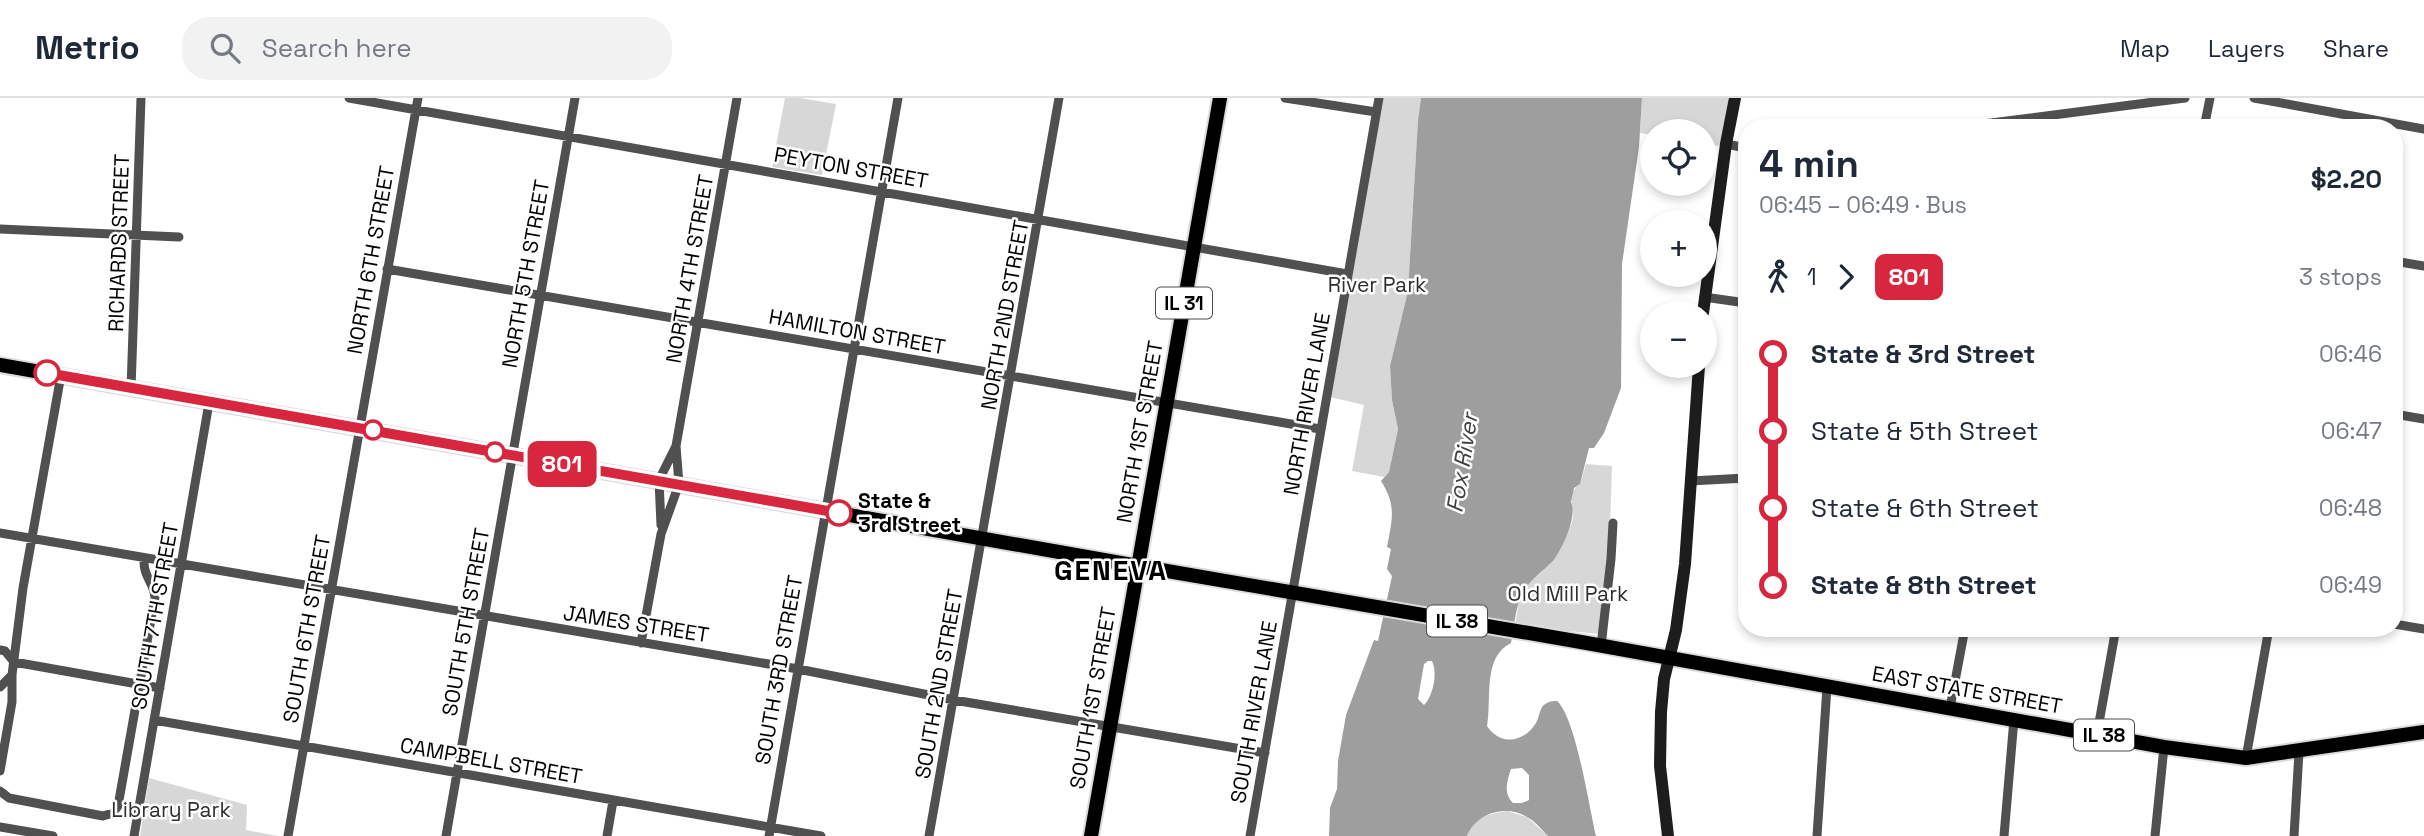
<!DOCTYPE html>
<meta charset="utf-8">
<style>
:root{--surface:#fff;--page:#f2f2f3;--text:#1f2937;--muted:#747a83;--line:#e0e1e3}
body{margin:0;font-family:"Space Grotesk",sans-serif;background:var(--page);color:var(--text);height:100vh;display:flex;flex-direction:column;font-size:26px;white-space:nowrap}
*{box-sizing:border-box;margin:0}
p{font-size:23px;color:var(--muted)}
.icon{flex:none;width:38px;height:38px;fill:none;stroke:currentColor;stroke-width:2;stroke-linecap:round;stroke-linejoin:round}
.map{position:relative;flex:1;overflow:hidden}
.drawer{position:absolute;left:1738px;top:21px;width:665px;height:518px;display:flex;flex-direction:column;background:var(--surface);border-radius:28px;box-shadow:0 4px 10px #0003}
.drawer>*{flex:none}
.badge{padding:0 14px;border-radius:10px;font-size:24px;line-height:46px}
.tools{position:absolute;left:1640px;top:21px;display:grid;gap:14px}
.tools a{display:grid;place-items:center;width:77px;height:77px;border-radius:50%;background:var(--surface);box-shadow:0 4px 10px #0003;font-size:35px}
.map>.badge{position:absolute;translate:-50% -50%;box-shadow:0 0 0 4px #fff}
.legs{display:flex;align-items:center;gap:10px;height:77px;padding:0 21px;font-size:23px}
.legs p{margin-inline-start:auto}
.headline{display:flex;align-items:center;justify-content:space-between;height:119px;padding:0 21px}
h1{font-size:38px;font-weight:800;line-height:52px}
ul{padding:0 21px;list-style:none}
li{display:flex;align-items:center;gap:24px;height:77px;font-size:26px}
li i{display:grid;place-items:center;width:10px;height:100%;margin:0 9px;background:currentColor}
li i::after{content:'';width:18px;height:18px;margin:-9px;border:5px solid;border-radius:50%;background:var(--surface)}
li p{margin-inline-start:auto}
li:first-child i{background:linear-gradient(#0000 50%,currentColor 0)}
li:last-child i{background:linear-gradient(currentColor 50%,#0000 0)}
header{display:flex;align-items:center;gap:42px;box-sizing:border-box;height:98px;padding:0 35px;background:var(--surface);border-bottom:2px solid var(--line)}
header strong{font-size:33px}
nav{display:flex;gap:38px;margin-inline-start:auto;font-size:24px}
.search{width:490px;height:63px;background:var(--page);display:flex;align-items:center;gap:18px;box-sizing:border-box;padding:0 24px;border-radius:28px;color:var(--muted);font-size:26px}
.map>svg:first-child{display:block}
.green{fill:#d7d7d7}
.water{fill:#9e9e9e;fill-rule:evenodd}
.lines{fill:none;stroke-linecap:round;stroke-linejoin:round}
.primary-casing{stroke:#dbdbdb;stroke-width:18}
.minor{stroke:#505050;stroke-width:9}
.secondary{stroke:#1d1d1d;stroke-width:12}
.primary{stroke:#000;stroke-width:14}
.line-1-casing{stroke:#fff;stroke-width:16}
.line-1{stroke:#d7263d;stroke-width:10}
.stop-1-dot{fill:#fff;stroke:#d7263d;stroke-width:3.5}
.labels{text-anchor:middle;stroke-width:5;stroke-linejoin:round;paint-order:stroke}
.shield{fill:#fff;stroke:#4c4c4c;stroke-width:2}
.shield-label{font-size:19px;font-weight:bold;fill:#000}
.street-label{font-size:21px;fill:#000;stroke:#fff}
.park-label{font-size:21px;fill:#2e2e2e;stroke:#fff}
.stop-label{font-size:21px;font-weight:bold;fill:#000;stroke:#fff;text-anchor:start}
.water-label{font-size:23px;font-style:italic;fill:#3f3f3f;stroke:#fff}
.district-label{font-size:28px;font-weight:bold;letter-spacing:2px;fill:#000;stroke:#fff}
</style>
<header>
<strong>Metrio</strong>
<div class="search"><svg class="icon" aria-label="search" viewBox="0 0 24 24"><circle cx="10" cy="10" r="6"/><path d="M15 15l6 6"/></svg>Search here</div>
<nav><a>Map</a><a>Layers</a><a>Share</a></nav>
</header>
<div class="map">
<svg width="2424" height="738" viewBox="0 0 2424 738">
<rect width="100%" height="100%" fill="#fff"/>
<path class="green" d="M785,0h15l36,6 -14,71 -50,-8z
M1379,0h42l-3,22 -10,171 -18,75 2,34 6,29 -9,43 -5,5 -32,-6 12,-66 -38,-9z
M1642,0h89l-11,48 -15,-2 -1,-13h-52v4l-12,-2z
M1586,366l26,2 -3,93 -9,75 -85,-8c2,-10 3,-24 7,-32 7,-14 21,-22 30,-32 8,-9 16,-28 20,-40 5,-15 -8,-27 8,-38z
M149,680l98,27 -1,25 32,6h-138z
M1507,713l20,6 21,19h-81c7,-19 21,-22 40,-25z"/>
<path class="water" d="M1421,0h221l-3,49 -17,117 -1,124 -17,45 -10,15h-5l-9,36 -6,4 -3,14c7,13 -9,49 -19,60 -10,10 -24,19 -30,33 -7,13 -8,33 -11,48 -29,14 -19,57 -24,83 13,20 37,17 49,-3 3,-5 3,-11 6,-16 4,-5 9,-6 15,-6 19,17 32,106 39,135h-48c-6,-6 -13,-15 -21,-19 -21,-13 -51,-4 -60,19h-138l1,-28 7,-19 1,-28 8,-46 28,-75 4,1 14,-65 -5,-7 4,-20 -4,-2c5,-27 10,-41 -6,-66l8,-9 9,-43 -6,-29 -2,-34 18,-75 10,-171zM1428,563h4c6,12 1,35 -8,44l-6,-6 6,-35zM1522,670l7,7v25l-7,3h-9c-10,-10 -6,-22 -2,-34z"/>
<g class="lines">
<defs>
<path id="primary" d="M0,267l1138,201 443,76 583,105 82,11 178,-26
M1091,738l129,-738"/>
</defs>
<use href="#primary" class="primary-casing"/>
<path class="minor" d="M349,0l998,176
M1285,0l91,14
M2254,0l170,31
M1952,30l233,-30
M2204,30l6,-30
M1726,46l20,4
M0,131l179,8
M2394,163l30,5
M387,171l933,160
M1704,199l42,6
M131,291l10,-291
M2394,316l30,5
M1690,383l56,-3
M661,427l-2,-45 17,-34
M0,435l798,136 156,31 311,53
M2394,526l30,5
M641,545l20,-109 18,-50 -3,-38 61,-348
M1601,548l10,-87 2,-36
M0,552l5,1 9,11 146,26
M0,589l12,-12
M1950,610l15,-80
M154,622l667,116
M2097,636l19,-106
M2246,660l23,-130
M0,673l12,-69v-27l11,-87 38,-213
M0,693l9,7 94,18 10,-3 5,-7 37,-209c-2,-17 -12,-19 -11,-39
M0,729l53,9
M134,738l75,-433
M288,738l130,-738
M446,738l129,-738
M607,738l6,-35
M769,738l129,-738
M929,738l130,-738
M1250,738l129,-738
M1817,738l10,-149
M2004,738l10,-117
M2155,738l9,-89
M2294,738l5,-84"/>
<path class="secondary" d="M1703,215l23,-169 9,-46
M1668,738l-8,-70 1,-54 3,-33 12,-49 9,-66 14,-198"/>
<use href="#primary" class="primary"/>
</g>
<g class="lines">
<defs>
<path id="line-1" d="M47,275l792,140"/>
</defs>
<use href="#line-1" class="line-1-casing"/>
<use href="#line-1" class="line-1"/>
</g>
<g class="stop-1-dot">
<circle cx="47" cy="275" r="12"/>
<circle cx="373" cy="332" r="9"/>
<circle cx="495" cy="354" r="9"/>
<circle cx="839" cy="415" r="12"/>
</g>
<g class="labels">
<g class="shield">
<rect x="1156" y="189.5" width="56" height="31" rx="5"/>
<rect x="1427" y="507.5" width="60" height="31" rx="5"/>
<rect x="2074" y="621.5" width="60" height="31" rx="5"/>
</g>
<g class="shield-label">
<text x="1184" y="212">IL 31</text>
<text x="1457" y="530">IL 38</text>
<text x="2104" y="644">IL 38</text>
</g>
<g class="street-label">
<text transform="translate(851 70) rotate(10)" y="7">PEYTON STREET</text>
<text transform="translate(119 145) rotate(-88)" y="7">RICHARDS STREET</text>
<text transform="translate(371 162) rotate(-80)" y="7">NORTH 6TH STREET</text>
<text transform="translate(690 171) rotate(-80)" y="7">NORTH 4TH STREET</text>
<text transform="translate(526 176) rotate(-80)" y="7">NORTH 5TH STREET</text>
<text transform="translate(1005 217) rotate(-80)" y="7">NORTH 2ND STREET</text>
<text transform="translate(857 234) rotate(10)" y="7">HAMILTON STREET</text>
<text transform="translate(1307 306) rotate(-80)" y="7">NORTH RIVER LANE</text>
<text transform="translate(1140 334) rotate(-80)" y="7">NORTH 1ST STREET</text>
<text transform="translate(155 518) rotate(-80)" y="7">SOUTH 7TH STREET</text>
<text transform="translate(466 524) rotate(-80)" y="7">SOUTH 5TH STREET</text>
<text transform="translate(636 526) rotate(9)" y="7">JAMES STREET</text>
<text transform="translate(307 531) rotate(-80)" y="7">SOUTH 6TH STREET</text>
<text transform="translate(779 572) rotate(-80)" y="7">SOUTH 3RD STREET</text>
<text transform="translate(939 586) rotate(-80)" y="7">SOUTH 2ND STREET</text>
<text transform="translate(1967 592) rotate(10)" y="7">EAST STATE STREET</text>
<text transform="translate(1093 600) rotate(-80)" y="7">SOUTH 1ST STREET</text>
<text transform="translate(1254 614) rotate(-80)" y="7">SOUTH RIVER LANE</text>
<text transform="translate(491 663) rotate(10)" y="7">CAMPBELL STREET</text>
</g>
<g class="park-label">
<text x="1377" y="194">River Park</text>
<text x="1568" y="503">Old Mill Park</text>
<text x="171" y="719">Library Park</text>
</g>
<g class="stop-label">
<text x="858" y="410">State &amp;<tspan x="858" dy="24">3rd Street</tspan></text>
</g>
<g class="water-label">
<text transform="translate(1462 365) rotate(-81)" y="8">Fox River</text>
</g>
<g class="district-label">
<text x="1111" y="482">GENEVA</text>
</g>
</g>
</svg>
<div class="tools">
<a><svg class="icon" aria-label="locate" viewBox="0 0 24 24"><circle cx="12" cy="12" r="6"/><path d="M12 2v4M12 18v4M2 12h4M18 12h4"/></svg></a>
<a>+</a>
<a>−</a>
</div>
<b class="badge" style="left:562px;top:366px;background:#d7263d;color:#fff">801</b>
<section class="drawer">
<div class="headline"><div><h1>4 min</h1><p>06:45 – 06:49 · Bus</p></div><b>$2.20</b></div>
<div class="legs"><svg class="icon" aria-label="walk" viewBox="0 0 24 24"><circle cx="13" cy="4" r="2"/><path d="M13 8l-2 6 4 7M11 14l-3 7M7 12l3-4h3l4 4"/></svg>1<svg class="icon" aria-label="forward" viewBox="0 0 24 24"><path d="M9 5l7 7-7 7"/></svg><b class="badge" style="background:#d7263d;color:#fff">801</b><p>3 stops</p></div>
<ul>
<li><i style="color:#d7263d"></i><b>State &amp; 3rd Street</b><p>06:46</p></li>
<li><i style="color:#d7263d"></i><span>State &amp; 5th Street</span><p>06:47</p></li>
<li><i style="color:#d7263d"></i><span>State &amp; 6th Street</span><p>06:48</p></li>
<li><i style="color:#d7263d"></i><b>State &amp; 8th Street</b><p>06:49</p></li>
</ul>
</section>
</div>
